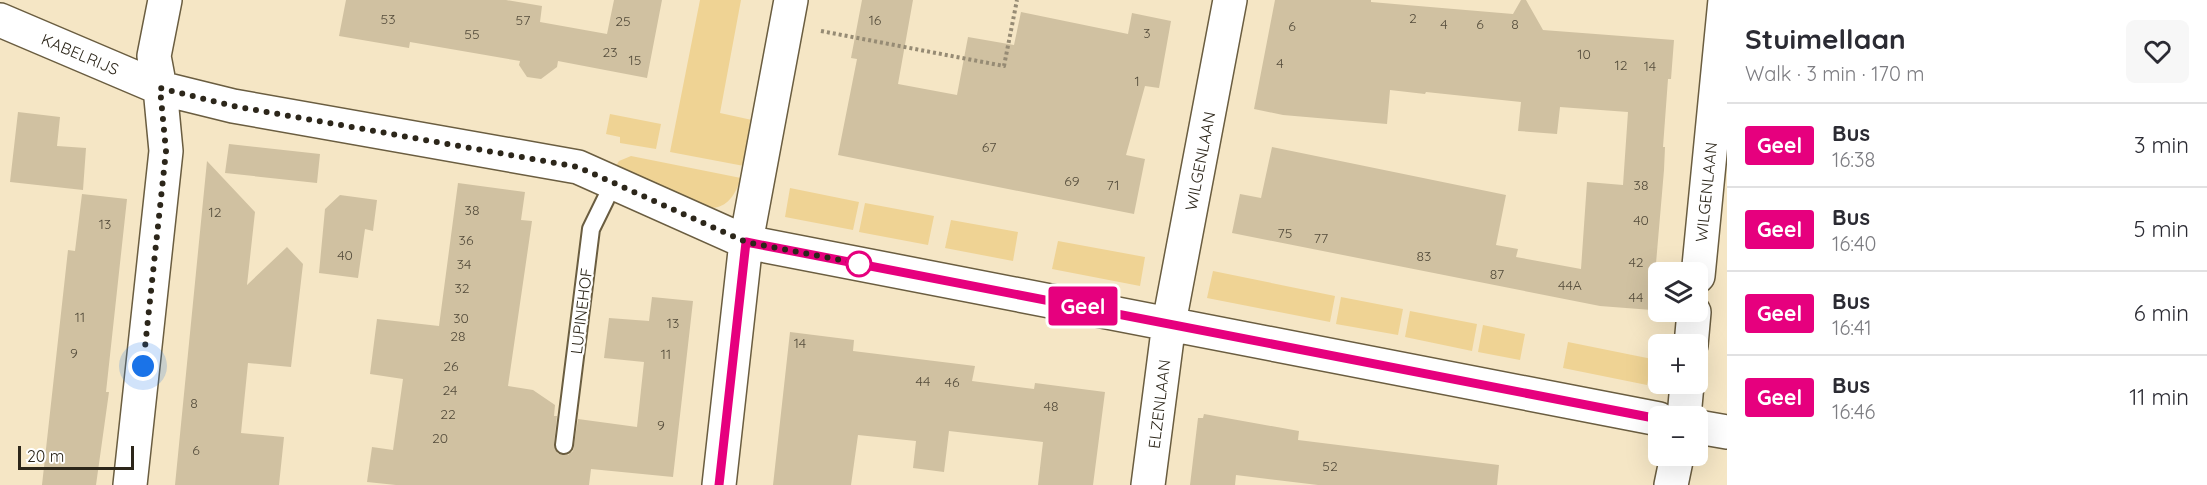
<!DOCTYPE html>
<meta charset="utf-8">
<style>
:root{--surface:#fff;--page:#f7f7f7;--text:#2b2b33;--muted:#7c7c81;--line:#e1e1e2}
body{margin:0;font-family:Quicksand,sans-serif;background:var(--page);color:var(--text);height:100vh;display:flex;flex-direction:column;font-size:22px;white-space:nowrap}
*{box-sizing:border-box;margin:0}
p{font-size:20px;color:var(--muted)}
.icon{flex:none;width:33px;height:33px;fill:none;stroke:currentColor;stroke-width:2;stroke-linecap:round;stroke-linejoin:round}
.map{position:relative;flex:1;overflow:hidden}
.sheet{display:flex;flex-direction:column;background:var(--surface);width:480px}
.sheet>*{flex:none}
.badge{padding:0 12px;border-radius:4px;font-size:21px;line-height:39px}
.controls{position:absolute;left:1648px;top:262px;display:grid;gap:12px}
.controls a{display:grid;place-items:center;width:60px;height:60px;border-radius:9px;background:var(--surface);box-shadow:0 6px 24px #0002;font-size:30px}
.scale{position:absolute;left:18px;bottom:15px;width:116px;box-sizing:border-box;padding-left:6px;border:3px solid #2c261a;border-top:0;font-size:16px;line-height:21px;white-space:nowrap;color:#2c261a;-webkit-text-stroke:4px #fff;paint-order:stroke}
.you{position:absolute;width:30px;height:30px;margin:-15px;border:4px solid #fff;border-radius:50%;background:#1a73e8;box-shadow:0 0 0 9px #1a73e833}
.map>.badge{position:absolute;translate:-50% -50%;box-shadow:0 0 0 3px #fff}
.round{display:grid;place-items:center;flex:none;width:63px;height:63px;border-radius:9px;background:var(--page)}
.head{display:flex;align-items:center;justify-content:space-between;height:102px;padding:0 18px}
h1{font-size:28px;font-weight:700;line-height:45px}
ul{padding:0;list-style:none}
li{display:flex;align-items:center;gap:18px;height:84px;padding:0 18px;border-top:2px solid var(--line)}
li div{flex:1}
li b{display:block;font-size:22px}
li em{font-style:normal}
li .badge{min-width:66px;font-weight:700;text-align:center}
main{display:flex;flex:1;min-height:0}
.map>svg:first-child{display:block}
.green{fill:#efd394}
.building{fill:#d0c1a1}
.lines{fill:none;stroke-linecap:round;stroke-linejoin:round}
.lane-casing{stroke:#6a5d40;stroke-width:20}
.street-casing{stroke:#6a5d40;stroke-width:36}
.path{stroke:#968b74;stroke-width:4;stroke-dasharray:3 3;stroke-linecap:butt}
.lane{stroke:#fff;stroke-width:16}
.street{stroke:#fff;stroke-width:33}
.line-casing{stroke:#fff;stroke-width:14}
.line{stroke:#e6007e;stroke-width:9}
.walk{stroke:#2c261a;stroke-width:6;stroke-dasharray:0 10.8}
.stop-dot{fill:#fff;stroke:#e6007e;stroke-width:3}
.labels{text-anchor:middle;stroke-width:4.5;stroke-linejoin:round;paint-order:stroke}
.number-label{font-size:14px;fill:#554d3c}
.street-label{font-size:16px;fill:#2c261a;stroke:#fff}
</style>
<main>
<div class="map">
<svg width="1727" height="485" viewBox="0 0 1727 485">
<rect width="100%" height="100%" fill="#f5e6c5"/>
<path class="green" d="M700,0h41l-21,113 32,7 -8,46 -74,-14z
M610,114l51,10 -5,25 -36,-6v-6l-14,-3z
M631,156l110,22c-15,46 -42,29 -74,13 -17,-8 -34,-16 -51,-25l3,-5z
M790,188l69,14 -6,28 -68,-13z
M865,203l69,13 -6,29 -69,-13z
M951,220l67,12 -5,29 -68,-13z
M1058,241l87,16 -5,29 -88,-17z
M1213,271l122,25 -5,26 -123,-24z
M1341,297l62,12 -5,26 -62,-11z
M1410,311l67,13 -5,27 -67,-14z
M1483,325l42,9 -5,26 -42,-8z
M1568,342l84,17 -5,26 -84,-17z"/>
<path class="building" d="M346,0h160l36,6 -2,16 67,12 7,-34h48l-15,78 -89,-17 -1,6 -16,12 -14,-2 -8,-12 1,-4 -110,-19 -1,6 -70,-12z
M862,0h51l-15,84 59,11 11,-58 46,8 7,-33 107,22 4,-21 39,8 -12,67 -14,-2 -19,69 19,4 -11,55 -296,-59 19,-96 -6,-1z
M1275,0h96v2l142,12 8,-14h5l17,30 131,10 -3,39h-3l-5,68h2l-1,23 -12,140 -52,-4 -368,-73 8,-39 21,4 11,-51 234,48 -10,50 22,4 -2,8 65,12 6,-87 36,3 5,-73 -68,-5 -3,27 -39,-3 3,-29 -95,-10 -1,2 -35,-4 -3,34 -104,-9 -29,-6z
M18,112l42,5 -3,29 29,2 -3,42 -73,-8z
M229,144l91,10 -3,29 -92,-10z
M207,161l48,51 -8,73 40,-38 16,17 -12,103 -43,-4 -7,70 43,4 -5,48h-104z
M458,183l67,9 -4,28 11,1 -24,165 25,4 22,15 -1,11h3l-3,28 4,10 10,1 5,-4 5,-32 59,8 7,-65 -40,-4 5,-40 40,3 3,-24 41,4 -20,176 -82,-8 -2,16h-193l-29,-3 5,-35 21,3 10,-71 -33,-5 7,-55 62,7z
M82,194l45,5 -21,193h3l-13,93h-54l26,-235 7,1z
M340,195l37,5 -4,31 -8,-2 -7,49 -39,-5 6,-64z
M790,332l64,8 -1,11 122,15 -3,15 62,8 1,-6 70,9 -12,93h-55l5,-43 -94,-11 -5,41 -31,-4 3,-27 -58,-6 -7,50h-78z
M1204,414l95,17 -1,9 201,25 -2,20h-179l-82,-10 -1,10h-45l8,-67h5z"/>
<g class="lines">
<defs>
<path id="lane" d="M564,445l27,-216 23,-47"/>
<path id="street" d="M0,20l160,68 73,18 345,61 168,75 913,177
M1698,276l27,-276
M1691,345l3,-33
M1684,417l3,-33
M1698,427l29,5
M130,485l36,-334 -6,-63 -6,-32 11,-56
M719,485l27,-243 45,-242
M1148,485l21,-162 61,-323
M1671,485l6,-29"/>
</defs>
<use href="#lane" class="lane-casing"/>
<use href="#street" class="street-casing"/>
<path class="path" d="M821,31l183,35 13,-66"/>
<use href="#lane" class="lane"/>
<use href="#street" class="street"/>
</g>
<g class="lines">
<defs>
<path id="line" d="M719,485l27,-243 913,177"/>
</defs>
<use href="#line" class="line-casing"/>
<use href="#line" class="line"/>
<path class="walk" d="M143,366l23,-215 -6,-63 73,18 345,61 168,75 115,22h-2"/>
</g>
<circle class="stop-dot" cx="859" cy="264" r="12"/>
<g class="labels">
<g class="number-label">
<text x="1413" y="23">2</text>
<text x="388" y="24">53</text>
<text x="523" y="25">57</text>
<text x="875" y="25">16</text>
<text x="623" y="26">25</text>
<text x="1444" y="29">4</text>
<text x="1480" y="29">6</text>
<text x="1515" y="29">8</text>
<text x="1292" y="31">6</text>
<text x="1147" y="38">3</text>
<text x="472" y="39">55</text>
<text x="610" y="57">23</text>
<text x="1584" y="59">10</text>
<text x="635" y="65">15</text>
<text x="1280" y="68">4</text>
<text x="1621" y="70">12</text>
<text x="1650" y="71">14</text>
<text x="1137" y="86">1</text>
<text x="989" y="152">67</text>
<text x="1072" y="186">69</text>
<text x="1113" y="190">71</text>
<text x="1641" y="190">38</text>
<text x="472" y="215">38</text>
<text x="215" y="217">12</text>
<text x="1641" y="225">40</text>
<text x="105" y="229">13</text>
<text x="1285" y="238">75</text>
<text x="1321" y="243">77</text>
<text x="466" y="245">36</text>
<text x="345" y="260">40</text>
<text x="1424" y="261">83</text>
<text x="1636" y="267">42</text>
<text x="464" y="269">34</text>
<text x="1497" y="279">87</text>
<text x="1570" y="290">44A</text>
<text x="462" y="293">32</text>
<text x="1636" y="302">44</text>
<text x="80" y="322">11</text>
<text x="461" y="323">30</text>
<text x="673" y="328">13</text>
<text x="458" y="341">28</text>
<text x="800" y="348">14</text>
<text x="74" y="358">9</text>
<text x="666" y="359">11</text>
<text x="451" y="371">26</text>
<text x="923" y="386">44</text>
<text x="952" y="387">46</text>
<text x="450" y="395">24</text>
<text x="194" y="408">8</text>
<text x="1051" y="411">48</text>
<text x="448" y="419">22</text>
<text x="661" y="430">9</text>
<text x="440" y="443">20</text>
<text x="196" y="455">6</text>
<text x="1330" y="471">52</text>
</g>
<g class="street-label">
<text transform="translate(80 54) rotate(23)" y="6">KABELRIJS</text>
<text transform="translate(1200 161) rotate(-79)" y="6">WILGENLAAN</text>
<text transform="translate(1706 192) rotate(-84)" y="6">WILGENLAAN</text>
<text transform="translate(581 311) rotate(-83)" y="6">LUPINEHOF</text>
<text transform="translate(1159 404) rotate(-83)" y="6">ELZENLAAN</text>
</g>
</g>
</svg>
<div class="controls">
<a><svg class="icon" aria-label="layers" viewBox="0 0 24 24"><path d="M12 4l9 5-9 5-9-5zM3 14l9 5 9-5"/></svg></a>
<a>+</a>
<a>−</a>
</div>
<div class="scale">20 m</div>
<div class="you" style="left:143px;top:366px"></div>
<b class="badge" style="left:1083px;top:306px;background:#e6007e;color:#fff">Geel</b>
</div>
<section class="sheet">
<div class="head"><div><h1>Stuimellaan</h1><p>Walk · 3 min · 170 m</p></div><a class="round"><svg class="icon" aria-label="heart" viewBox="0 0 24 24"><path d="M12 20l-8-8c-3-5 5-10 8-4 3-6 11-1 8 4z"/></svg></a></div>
<ul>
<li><span class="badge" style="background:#e6007e;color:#fff">Geel</span><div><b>Bus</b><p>16:38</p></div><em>3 min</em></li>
<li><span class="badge" style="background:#e6007e;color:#fff">Geel</span><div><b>Bus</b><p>16:40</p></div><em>5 min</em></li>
<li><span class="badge" style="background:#e6007e;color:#fff">Geel</span><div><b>Bus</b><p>16:41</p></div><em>6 min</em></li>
<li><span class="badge" style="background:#e6007e;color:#fff">Geel</span><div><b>Bus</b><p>16:46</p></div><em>11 min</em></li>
</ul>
</section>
</main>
